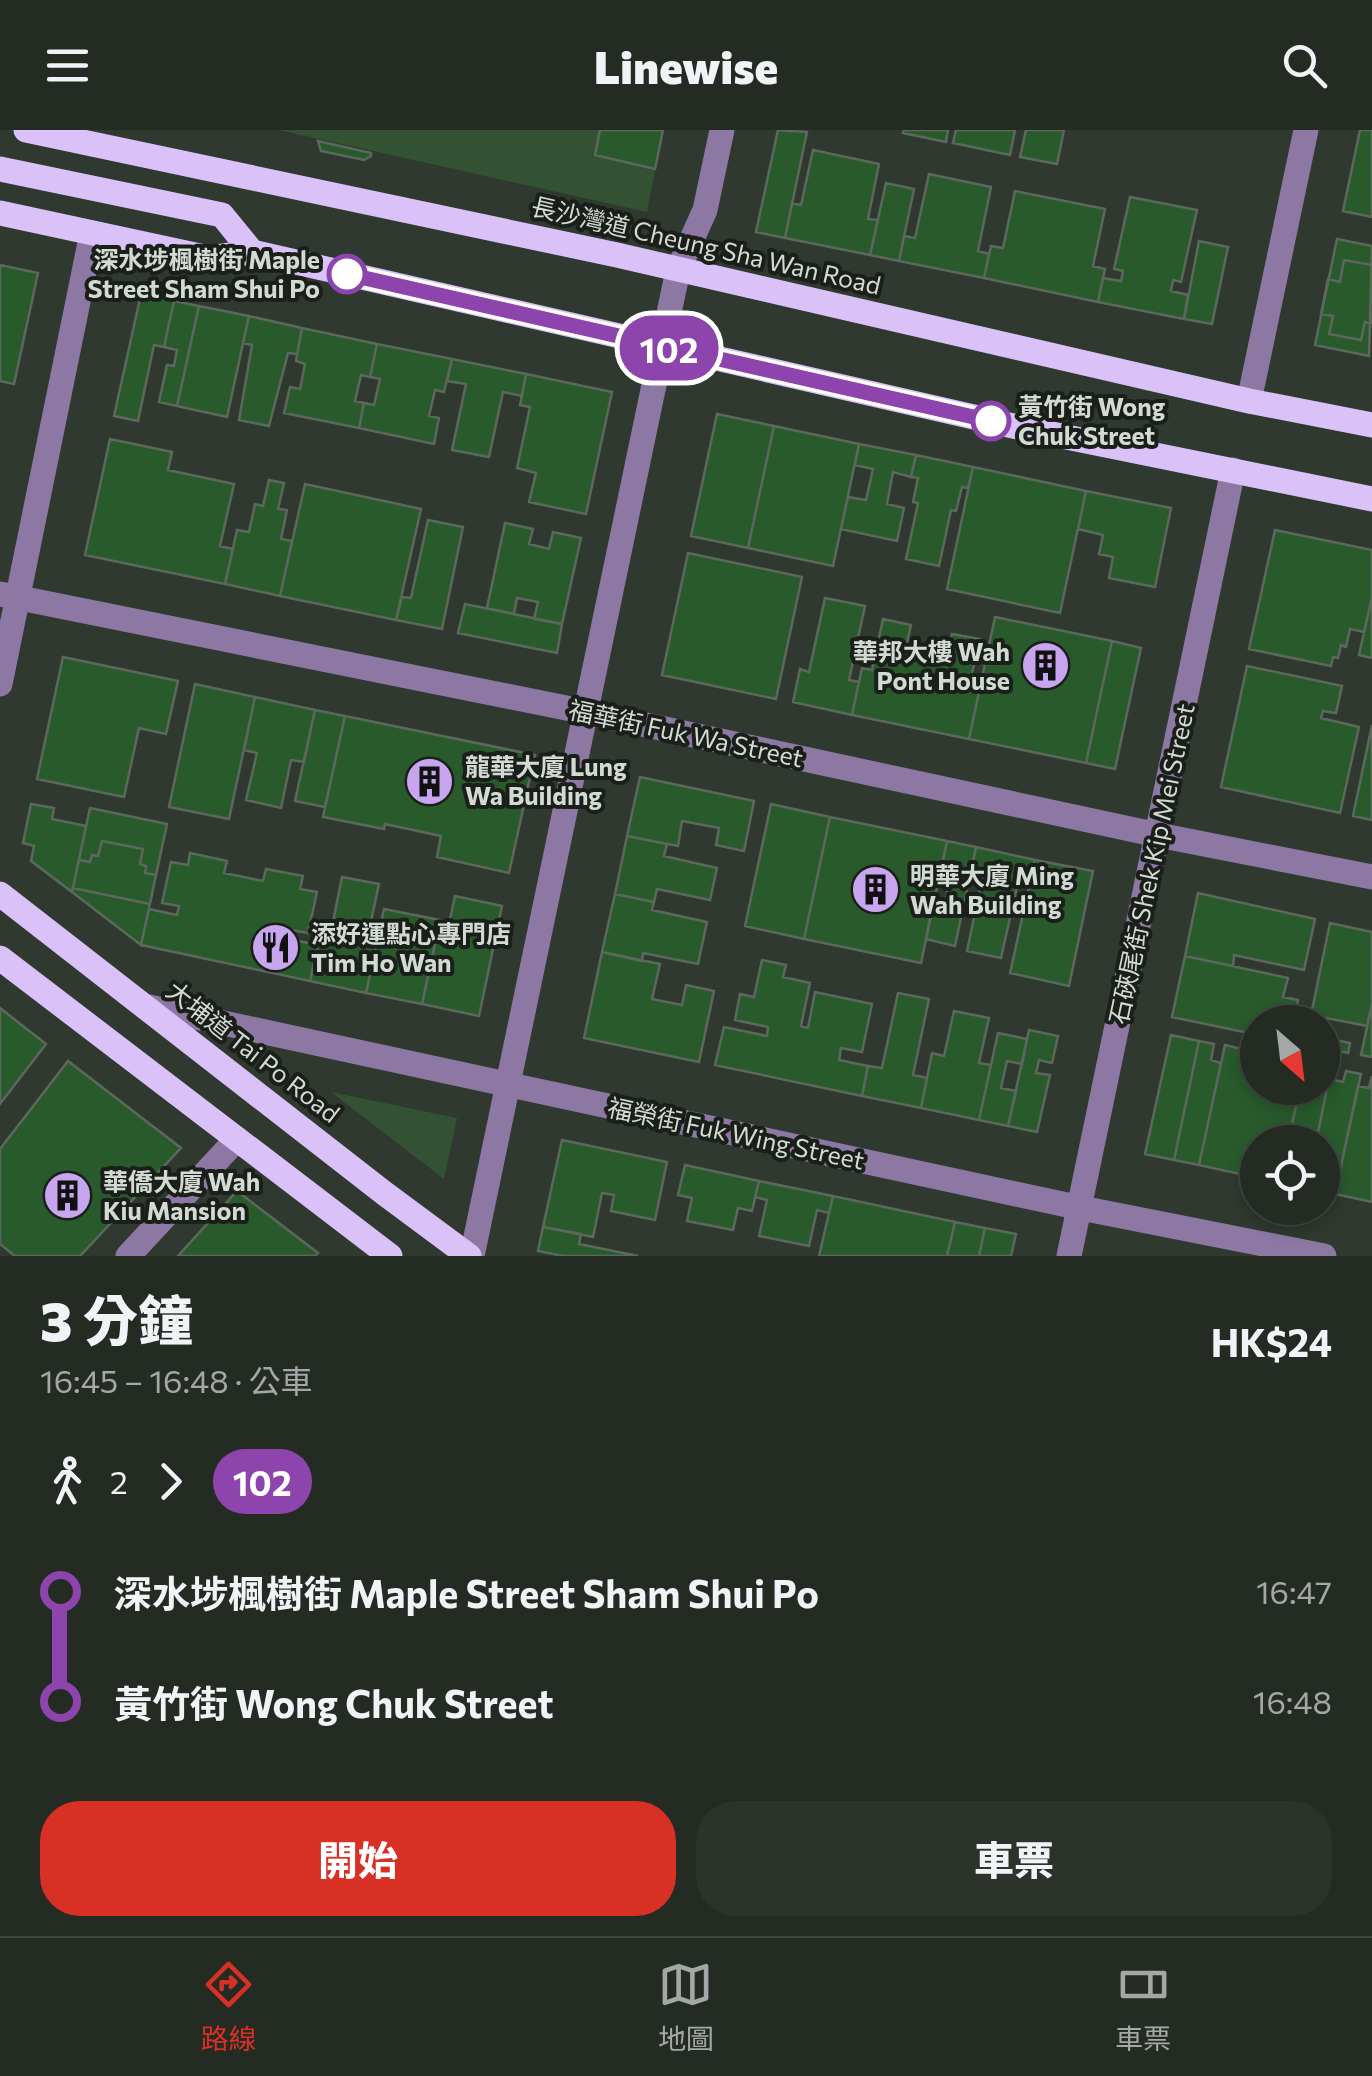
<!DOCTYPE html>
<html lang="zh-TW">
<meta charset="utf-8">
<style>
:root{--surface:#232b23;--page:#2b332b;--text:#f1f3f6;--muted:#a3a7a6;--line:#404741;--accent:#d93025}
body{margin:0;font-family:Commissioner,"Noto Sans TC",sans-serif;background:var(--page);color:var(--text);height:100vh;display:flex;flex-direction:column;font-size:38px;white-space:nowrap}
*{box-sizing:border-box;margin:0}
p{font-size:32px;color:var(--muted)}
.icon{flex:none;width:55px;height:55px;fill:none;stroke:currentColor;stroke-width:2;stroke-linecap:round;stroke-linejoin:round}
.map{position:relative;height:1126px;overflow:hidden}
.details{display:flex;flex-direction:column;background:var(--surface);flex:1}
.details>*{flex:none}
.badge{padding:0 20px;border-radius:32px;font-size:35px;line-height:65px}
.needle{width:65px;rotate:152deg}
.fabs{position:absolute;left:1240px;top:875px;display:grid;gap:20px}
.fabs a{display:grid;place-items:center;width:100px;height:100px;border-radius:50%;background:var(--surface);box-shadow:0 5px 15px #0003,0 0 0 2px var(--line);font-size:50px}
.map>.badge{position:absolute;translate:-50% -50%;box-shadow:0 0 0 5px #fff}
.legs{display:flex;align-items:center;gap:15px;height:110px;padding:0 40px;font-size:32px}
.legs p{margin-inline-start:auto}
.headline{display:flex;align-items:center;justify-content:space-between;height:170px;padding:0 40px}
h1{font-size:55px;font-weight:800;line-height:75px}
.cta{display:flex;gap:20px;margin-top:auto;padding:20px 40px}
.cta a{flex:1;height:115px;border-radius:40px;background:var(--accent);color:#fff;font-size:40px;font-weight:800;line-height:115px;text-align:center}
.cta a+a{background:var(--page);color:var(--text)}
ul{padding:0 40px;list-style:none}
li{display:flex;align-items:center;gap:35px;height:110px;font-size:38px}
li i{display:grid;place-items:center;width:15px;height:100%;margin:0 12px;background:currentColor}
li i::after{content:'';width:25px;height:25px;margin:-12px;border:8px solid;border-radius:50%;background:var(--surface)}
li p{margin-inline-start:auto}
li:first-child i{background:linear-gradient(#0000 50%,currentColor 0)}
li:last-child i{background:linear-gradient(currentColor 50%,#0000 0)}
header{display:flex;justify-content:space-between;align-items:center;height:130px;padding:0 40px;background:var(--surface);font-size:45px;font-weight:800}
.tab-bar{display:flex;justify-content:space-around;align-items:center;height:140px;border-top:2px solid var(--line);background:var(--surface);font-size:28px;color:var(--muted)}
.tab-bar a{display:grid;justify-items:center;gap:5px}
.tab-bar .current{color:var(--accent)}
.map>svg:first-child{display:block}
.green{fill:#335234}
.building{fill:#285a2c;stroke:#5d685d;stroke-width:2.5}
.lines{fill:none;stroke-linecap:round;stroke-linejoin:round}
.minor{stroke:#8c78a3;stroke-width:25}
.major{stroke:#dac1f7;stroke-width:25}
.line-1-casing{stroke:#fff;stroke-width:22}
.line-1{stroke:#8e44ad;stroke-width:15}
.stop-1-dot{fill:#fff;stroke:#8e44ad;stroke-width:5}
.labels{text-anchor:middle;stroke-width:8;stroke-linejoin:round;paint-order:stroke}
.street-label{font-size:25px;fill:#d3dad3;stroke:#1a1f1a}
.stop-label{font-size:25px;font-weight:bold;fill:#d3dad3;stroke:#1a1f1a;text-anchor:end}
.poi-label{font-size:25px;font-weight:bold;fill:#d3dad3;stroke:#1a1f1a;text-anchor:start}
</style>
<header><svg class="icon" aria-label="menu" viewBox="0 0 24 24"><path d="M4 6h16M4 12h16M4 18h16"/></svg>Linewise<svg class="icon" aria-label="search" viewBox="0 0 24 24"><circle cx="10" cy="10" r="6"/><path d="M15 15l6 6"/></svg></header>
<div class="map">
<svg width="1372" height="1126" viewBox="0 0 1372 1126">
<rect width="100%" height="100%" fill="#2f392f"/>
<path class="green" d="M279,0h384l-16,82z
M331,962l126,26 -13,61z"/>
<path class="building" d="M600,0h63l-8,39 -60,-14z
M778,0l29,2 -22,106 -29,-6z
M904,0h44l-2,12 -43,-9z
M956,0h59l-5,25 -57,-12z
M1026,0h38l-7,34 -37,-7z
M1360,0h12v87l-29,-6z
M318,11l53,12v3l-7,4 -43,-9z
M813,20l66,14 -11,55 10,1 -8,35 -85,-17 7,-35 9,2z
M929,44l62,13 -13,64 11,3 -5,24 -85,-17 5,-25 11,2z
M886,53l28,6 -15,72 -29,-6z
M1015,61l90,18 -12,57 12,3 -7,33 -114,-24 7,-32 12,2z
M1130,67l67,13 -16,72 -8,-2 -2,11 17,4 -4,24 -86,-17 5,-24 18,3 2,-10 -9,-2z
M1337,109l35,7 -3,110 -54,-11z
M1199,111l29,6 -16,77 -28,-5z
M1344,130l28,5v59l-7,-2 -4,18 -32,-6 4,-18 -12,-2 7,-35 12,3z
M0,135l38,8 -24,111 -14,-3z
M141,164l33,7 -10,46 -10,-2 -16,76 -24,-5z
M174,171l25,5 -22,100 -18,-4 8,-37 7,1 3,-16 -13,-3z
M199,176l50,10 -22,101 -50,-11z
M249,186l53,12 -5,26 -9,-1 -19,73 -30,-6 13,-75 -9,-2z
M302,198l75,16 -7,33 -9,-2 -6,26 9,2 -5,25 -75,-15 6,-26 10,2 5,-25 -9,-3z
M377,214l75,15 -8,33 -9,-2 -6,26 10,2 -5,26 -75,-16 5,-25 10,2 6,-26 -10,-2z
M452,229l74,15 -4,22 -19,-4 -14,65 -37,-7 14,-66 -19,-3z
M526,244l86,18 -26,122 -57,-12 7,-29 -19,-5 13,-61 -10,-2z
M717,284l57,12 -26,122 -57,-12z
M774,296l85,18 -26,122 -85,-18z
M110,309l62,13 -4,18 66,14 -14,62 13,3 -8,35 -140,-29z
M859,314l57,11 -5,22 -18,-5 -6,32 17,4 -7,33 -56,-12 7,-32 18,3 7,-31 -18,-4z
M916,325l57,12 -5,21 -6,-1 -6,24 -5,-1 -12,56 -33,-7 12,-56 -5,-1 5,-24 -7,-1z
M973,337l113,24 -26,122 -113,-24z
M269,350l15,3 -6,26 9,1 -6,29 11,2 -12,55 -55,-12 12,-54 12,2 6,-28 8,2z
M305,354l116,25 -25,111 -116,-24z
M1086,361l85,17 -16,79 -46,-9 4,-21 -14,-3 4,-19 -25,-6z
M428,390l35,7 -21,102 -46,-9 6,-23 9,1z
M505,393l28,6 -4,15 20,5 4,-17 28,6 -19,86 -28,-5 4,-17 -21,-4 -3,16 -27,-6z
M1275,400l97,20v47l-8,35 -14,-3 -4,18 -5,-2 -3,13 -5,-1 -2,9 -82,-17z
M688,423l114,24 -26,122 -114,-24z
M1372,467v61l-13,-3z
M825,468l40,8 -16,74 10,2 -7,33 -59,-13 7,-33 9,3z
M465,474l97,20 -5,29 -99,-20z
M995,487l117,24 -26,122 -117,-24z
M883,489l28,6 -5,22 41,8 5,-21 28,5 -12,51 11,2 -10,47 -117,-24 10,-47 10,2z
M1112,511l29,7 -26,121 -29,-6z
M63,527l115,24 -12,53 -27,-6 -15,69 -87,-18z
M1247,536l95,20 -6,27 -13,-2 -2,7 38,9 -19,86 -119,-26z
M195,554l60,13 -26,122 -60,-12z
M255,567l60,13 -11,52 -13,-2 -10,48 -35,-8 11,-47 -13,-3z
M315,580l30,6 -20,91 -30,-6z
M345,586l190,39 -26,118 -72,-16 4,-21 -56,-12 -1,5 -61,-12z
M1372,595v95l-19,-4z
M640,647l114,24 -10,50 -28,-6 3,-17 -37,-7 -4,25 -51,-10z
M31,674l23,4 -2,11 34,7 -14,66 -41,-31 3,-15 -11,-3z
M771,674l59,13 -26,122 -59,-13z
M90,678l77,16 -26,121 -69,-53z
M830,687l117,24 -26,122 -117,-24z
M627,706l40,8 -3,12 53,12 -7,32 -53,-11 -3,13 -39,-8z
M102,711l41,8 -3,15 6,2 -1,7 11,2 -6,29 -77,-16 6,-28 11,2 2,-7 6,1z
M947,711l29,6 -21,99 -29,-7 6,-31 11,2 5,-22 -10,-2z
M976,717l59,13 -5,24 -12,-2 -17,76 -34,-7 16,-76 -12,-3z
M190,723l37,8 -3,12 39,8 3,-12 37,7 -3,13 17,3 -9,41 -17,-3 -2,9 29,6 -8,36 -169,-36 8,-36 28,6 2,-9 -17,-3 9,-41 17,3z
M1035,730l58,11 -24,115 -59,-13z
M342,747l37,7 -11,51 10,2 -12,56 -56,-12 12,-56 10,2z
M1198,763l117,26 -11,51 -70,-15 -1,11 -48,-10z
M615,764l39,8 -2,8 55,12 -9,42 -55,-11 -1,8 -40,-9z
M455,766l47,10 -23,110 -57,-12 14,-64 9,2z
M384,779l56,11 -18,84 -56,-11z
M1330,793l42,9v72l-5,22 -56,-11z
M602,822l58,12 -8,35 30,6 4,-20 28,6 -15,71 -115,-24z
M1185,826l103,22 -5,19 15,3 -5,22h-35v13l-86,-18z
M762,830l24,5 -3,12 27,6 -9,43 7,2 7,-36 57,12 -10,48 -21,-4 -2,12 29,6 -6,30 -147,-31 9,-38 43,9 1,-9 -33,-7 5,-26 14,3z
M898,863l31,6 -16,76 14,3 -6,30 -59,-12 6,-30 14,2z
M1372,874v53l-11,-2z
M1372,874v53l-11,-2z
M0,878l46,36 -46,60z
M954,881l35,7 -10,45 12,2 -12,55 -58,-12 11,-55 12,3z
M1029,900l29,6 -6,27 -13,-3 -3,13 14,2 -13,57 -29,-6z
M998,903l29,6 -5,25 -15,-3 -6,27 15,3 -8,35 -29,-6z
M1171,905l28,6 -25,119 -29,-6z
M1322,907l28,6 -2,10 -26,-6z
M1199,911l15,3 -3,16 10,3 -22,102 -25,-5z
M1225,915l33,8v35h42l-12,54h-30v36l-59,-13z
M68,931l113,87 -101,108h-65l-15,-12v-95z
M1346,941l15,3 -26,120 -13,-3v-49h-6l13,-63 14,3z
M1372,946v126l-37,-8 23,-108 11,2z
M1322,948l7,1 -13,63h-28l12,-54h22z
M562,1010l105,22 -12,58 -44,-9 3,-16 -12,-2 -9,44 -50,-10z
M685,1035l74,16 -7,30 -14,-3 -5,22 -46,-9 5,-23 -14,-3z
M759,1051l74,15 -4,17 -12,-3 -8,36 -50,-10 8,-36 -12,-3z
M237,1061l81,62 -3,3h-137z
M833,1066l122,26 -8,34h-128z
M955,1092l30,6 -6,28h-32z
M543,1097l38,7 -2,10 59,12h-75l-25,-5z
M985,1098l31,6 -5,22h-32z"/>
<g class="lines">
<path class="minor" d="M1249,271l57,-271
M0,464l586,118 572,123 214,42
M0,554l92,-451
M149,877l932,201 243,48
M128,1126l109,-117
M472,1126l206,-986 27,-60 17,-80
M1069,1126l164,-786"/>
<path class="major" d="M26,0l591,125 632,146 123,24
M0,39l222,46 30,37
M0,83l209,45 43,-6 770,176 350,71
M0,764l384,299 85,63
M0,828l390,298"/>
</g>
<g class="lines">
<defs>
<path id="line-1" d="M347,144l644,147"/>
</defs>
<use href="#line-1" class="line-1-casing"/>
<use href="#line-1" class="line-1"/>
</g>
<defs>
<symbol id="building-disc" viewBox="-11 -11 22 22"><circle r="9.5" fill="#c8a6ef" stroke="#1a1f1a"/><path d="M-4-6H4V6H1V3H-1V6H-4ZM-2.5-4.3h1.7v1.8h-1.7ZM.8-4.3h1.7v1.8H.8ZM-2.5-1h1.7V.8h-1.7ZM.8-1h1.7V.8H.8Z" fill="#111"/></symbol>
<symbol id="restaurant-disc" viewBox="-11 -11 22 22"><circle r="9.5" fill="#c8a6ef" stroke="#1a1f1a"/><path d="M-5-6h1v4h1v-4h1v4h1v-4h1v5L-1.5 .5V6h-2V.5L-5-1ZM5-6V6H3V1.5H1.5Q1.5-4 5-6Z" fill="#111"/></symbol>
</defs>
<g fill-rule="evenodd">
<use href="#building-disc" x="1018" y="508" width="55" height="55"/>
<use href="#building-disc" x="402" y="624" width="55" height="55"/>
<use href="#building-disc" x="848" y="732" width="55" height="55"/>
<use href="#restaurant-disc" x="248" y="790" width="55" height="55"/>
<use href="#building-disc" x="40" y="1038" width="55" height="55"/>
</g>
<g class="stop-1-dot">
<circle cx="347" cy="144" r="18"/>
<circle cx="991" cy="291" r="18"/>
</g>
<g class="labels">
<g class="street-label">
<text transform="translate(706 116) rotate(13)" y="9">長沙灣道 Cheung Sha Wan Road</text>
<text transform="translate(686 604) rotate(12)" y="9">福華街 Fuk Wa Street</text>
<text transform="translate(1152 734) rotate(-78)" y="9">石硤尾街 Shek Kip Mei Street</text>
<text transform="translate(253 922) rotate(38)" y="9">大埔道 Tai Po Road</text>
<text transform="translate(736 1004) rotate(12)" y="9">福榮街 Fuk Wing Street</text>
</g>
<g class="stop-label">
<text x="320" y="139">深水埗楓樹街 Maple<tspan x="320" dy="29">Street Sham Shui Po</tspan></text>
<text x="1018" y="286" text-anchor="start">黃竹街 Wong<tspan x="1018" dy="29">Chuk Street</tspan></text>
</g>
<g class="poi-label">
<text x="1010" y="531" text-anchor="end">華邦大樓 Wah<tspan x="1010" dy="29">Pont House</tspan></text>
<text x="465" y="646">龍華大廈 Lung<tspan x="465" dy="29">Wa Building</tspan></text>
<text x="910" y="755">明華大廈 Ming<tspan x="910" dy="29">Wah Building</tspan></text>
<text x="311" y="813">添好運點心專門店<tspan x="311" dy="29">Tim Ho Wan</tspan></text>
<text x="103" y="1061">華僑大廈 Wah<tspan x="103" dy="29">Kiu Mansion</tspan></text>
</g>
</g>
</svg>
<div class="fabs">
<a><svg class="needle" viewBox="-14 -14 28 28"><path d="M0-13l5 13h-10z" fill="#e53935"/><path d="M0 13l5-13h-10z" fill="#a3a7a6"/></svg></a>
<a><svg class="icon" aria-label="locate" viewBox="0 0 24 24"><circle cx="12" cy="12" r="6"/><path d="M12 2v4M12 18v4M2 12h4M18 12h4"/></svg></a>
</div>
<b class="badge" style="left:669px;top:218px;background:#8e44ad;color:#fff">102</b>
</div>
<section class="details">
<div class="headline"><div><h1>3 分鐘</h1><p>16:45 – 16:48 · 公車</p></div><b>HK$24</b></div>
<div class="legs"><svg class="icon" aria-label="walk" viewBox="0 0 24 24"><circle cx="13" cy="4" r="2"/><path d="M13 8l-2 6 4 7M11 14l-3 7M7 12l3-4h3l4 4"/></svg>2<svg class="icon" aria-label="forward" viewBox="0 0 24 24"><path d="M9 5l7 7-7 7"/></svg><b class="badge" style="background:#8e44ad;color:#fff">102</b></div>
<ul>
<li><i style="color:#8e44ad"></i><b>深水埗楓樹街 Maple Street Sham Shui Po</b><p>16:47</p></li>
<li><i style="color:#8e44ad"></i><b>黃竹街 Wong Chuk Street</b><p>16:48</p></li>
</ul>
<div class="cta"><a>開始</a><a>車票</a></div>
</section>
<nav class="tab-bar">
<a class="current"><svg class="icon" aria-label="directions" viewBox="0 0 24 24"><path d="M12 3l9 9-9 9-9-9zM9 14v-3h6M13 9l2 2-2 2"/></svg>路線</a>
<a><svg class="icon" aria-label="map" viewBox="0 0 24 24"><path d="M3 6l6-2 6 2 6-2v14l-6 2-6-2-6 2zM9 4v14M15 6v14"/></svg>地圖</a>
<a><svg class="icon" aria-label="tickets" viewBox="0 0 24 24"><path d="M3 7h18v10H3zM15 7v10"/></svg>車票</a>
</nav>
